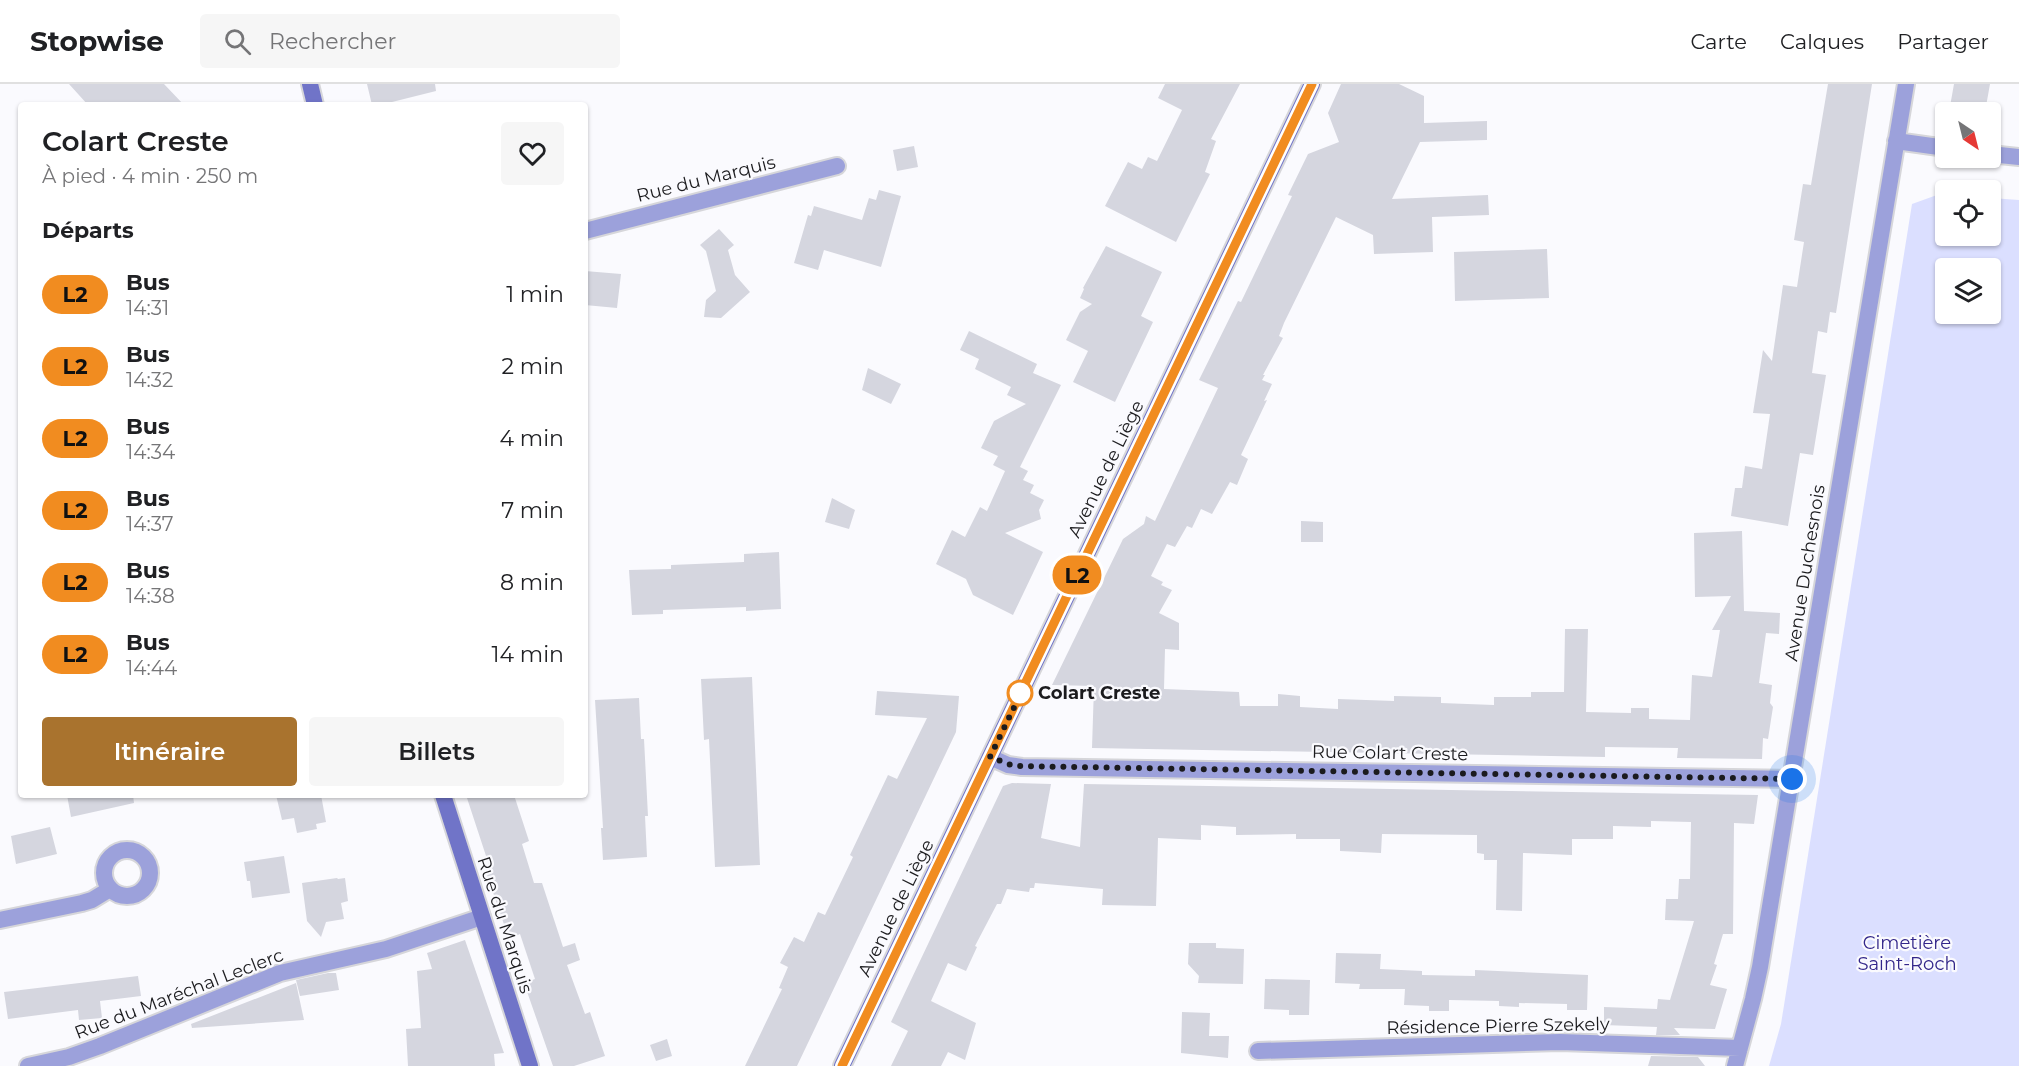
<!DOCTYPE html>
<html lang="fr">
<meta charset="utf-8">
<style>
:root{--surface:#fff;--page:#f6f6f6;--text:#202124;--muted:#757577;--line:#e0e0e0;--accent:#a9732e}
body{margin:0;font-family:Montserrat,sans-serif;background:var(--page);color:var(--text);height:100vh;display:flex;flex-direction:column;font-size:22px;white-space:nowrap}
*{box-sizing:border-box;margin:0}
p{font-size:20px;color:var(--muted)}
.icon{flex:none;width:33px;height:33px;fill:none;stroke:currentColor;stroke-width:2;stroke-linecap:round;stroke-linejoin:round}
.map{position:relative;flex:1;overflow:hidden}
.sheet{position:absolute;left:18px;top:18px;width:570px;height:696px;display:flex;flex-direction:column;background:var(--surface);border-radius:6px;box-shadow:0 2px 4px #0004}
.sheet>*{flex:none}
.badge{padding:0 12px;border-radius:20px;font-size:21px;line-height:39px}
.needle{width:39px;rotate:145deg}
.fabs{position:absolute;left:1935px;top:18px;display:grid;gap:12px}
.fabs a{display:grid;place-items:center;width:66px;height:66px;border-radius:6px;background:var(--surface);box-shadow:0 2px 4px #0004;font-size:30px}
.you{position:absolute;width:30px;height:30px;margin:-15px;border:4px solid #fff;border-radius:50%;background:#1a73e8;box-shadow:0 0 0 9px #1a73e833}
.map>.badge{position:absolute;translate:-50% -50%;box-shadow:0 0 0 3px #fff}
h2{padding:0 24px;font-size:22px;line-height:54px}
.round{display:grid;place-items:center;flex:none;width:63px;height:63px;border-radius:6px;background:var(--page)}
.summary{display:flex;align-items:center;justify-content:space-between;height:102px;padding:0 24px}
h1{font-size:28px;font-weight:600;line-height:45px}
.primary-button{display:flex;gap:12px;margin-top:auto;padding:12px 24px}
.primary-button a{flex:1;height:69px;border-radius:6px;background:var(--accent);color:#fff;font-size:24px;font-weight:600;line-height:69px;text-align:center}
.primary-button a+a{background:var(--page);color:var(--text)}
ul{padding:0;list-style:none}
li{display:flex;align-items:center;gap:18px;height:72px;padding:0 24px}
li div{flex:1}
li b{display:block;font-size:22px}
li em{font-style:normal}
li .badge{min-width:66px;font-weight:700;text-align:center}
header{display:flex;align-items:center;gap:36px;box-sizing:border-box;height:84px;padding:0 30px;background:var(--surface);border-bottom:2px solid var(--line)}
header strong{font-size:28px}
nav{display:flex;gap:33px;margin-inline-start:auto;font-size:21px}
.search{width:420px;height:54px;background:var(--page);display:flex;align-items:center;gap:15px;box-sizing:border-box;padding:0 21px;border-radius:6px;color:var(--muted);font-size:22px}
.map>svg:first-child{display:block}
.green{fill:#dbdfff;fill-rule:evenodd}
.building{fill:#d5d6df}
.lines{fill:none;stroke-linecap:round;stroke-linejoin:round}
.minor-casing{stroke:#d6d6da;stroke-width:20}
.secondary-casing{stroke:#d6d6da;stroke-width:20}
.minor{stroke:#9ca1db;stroke-width:16}
.secondary{stroke:#7074c8;stroke-width:16}
.line-casing{stroke:#fff;stroke-width:14}
.line{stroke:#f18c20;stroke-width:9}
.walk{stroke:#1b1b1e;stroke-width:6;stroke-dasharray:0 10.8}
.stop-dot{fill:#fff;stroke:#f18c20;stroke-width:3}
.labels{text-anchor:middle;stroke-width:4.5;stroke-linejoin:round;paint-order:stroke}
.street-label{font-size:18px;fill:#1b1b1e;stroke:#fafafe}
.stop-label{font-size:18px;font-weight:bold;fill:#1b1b1e;stroke:#fafafe;text-anchor:start}
.park-label{font-size:18px;fill:#32268a;stroke:#fafafe}
</style>
<header>
<strong>Stopwise</strong>
<div class="search"><svg class="icon" aria-label="search" viewBox="0 0 24 24"><circle cx="10" cy="10" r="6"/><path d="M15 15l6 6"/></svg>Rechercher</div>
<nav><a>Carte</a><a>Calques</a><a>Partager</a></nav>
</header>
<div class="map">
<svg width="2019" height="982" viewBox="0 0 2019 982">
<rect width="100%" height="100%" fill="#fafafe"/>
<path class="green" d="M1937,111l8,1 1,40h44l1,-38 28,2v866h-250l12,-42 4,-25 127,-795zM1946,184h44v46h-44z"/>
<path class="building" d="M69,0h95l20,21h-96z
M367,0h68l1,7 -56,14h-8z
M1165,0h75l-29,55 5,2 -11,31 5,2 -34,68 -71,-36 23,-44 14,7 6,-12 9,4 25,-51 -24,-12z
M1341,0h58l25,12v27l63,-2v19l-67,2 -28,57 96,-4 1,20 -57,2 1,35 -59,2 -1,-19 -37,-18 -52,106 -5,13 4,2 -20,37h2l-3,5 10,4 -8,17 3,-1 -26,55 7,4 -11,26 -7,-3 -18,32 -11,-5 -9,19 -5,-2 -12,21 -8,-3 -16,32 12,6 -2,3 11,5 -13,23 20,10v27l-14,-1 -1,40 75,3 1,14h38v-12l22,2v11l38,2v-10l56,2v-5l47,1v6l53,2v-8h37v-5h33l1,-63h23l-2,83 45,1v-5h18v11l41,1 2,-45 20,2 8,-47h-8l19,-34 -36,1 -1,-64 48,-2 2,80 36,2 -1,21 -13,-1 -7,50 13,2 -2,18 3,4 -5,32 -5,-1 -1,21 -85,-1 1,-10 -73,-1v10l-513,-9 2,-62 -42,-1 71,-146 21,-15 2,-8 9,5 63,-133 -19,-8 39,-79 3,1 51,-106 -4,-1 20,-41 31,-12 -11,-29z
M1828,0h44l-36,229 -6,-1 -3,21 -9,-2 -6,42 14,2 -13,80 -13,-2 -12,73 -57,-10 4,-28h7l3,-22 17,3 8,-55 -17,-1 10,-63 9,11 11,-76 14,2 7,-45 -10,-2 9,-56 8,1z
M1954,0h36l-5,28h-36z
M914,62l4,21 -21,4 -4,-21z
M879,106l22,6 -20,71 -57,-17 -6,20 -24,-7 14,-48 3,1 3,-10 48,14 7,-22 7,2z
M719,145l15,16 -6,5 7,25 15,17 -29,26 -17,-1 2,-17 10,-9 -10,-40 -6,-6z
M1106,162l56,26 -21,44 12,6 -38,80 -42,-20 15,-31 -22,-11 14,-28 12,-8 -12,-6 4,-9 -1,-1z
M1547,165l2,49 -94,3 -1,-49z
M585,187l36,3 -4,34 -32,-3z
M969,247l68,33 -4,9 28,12 -41,82 8,4 -5,9 11,5 -4,8 14,7 -5,10 2,9 -36,14 38,19 -30,63 -40,-20 -7,-16 -30,-15 16,-34 13,7 15,-30 7,4 18,-40 -12,-6 5,-9 -17,-8 13,-27 32,-17 -19,-9 4,-8 -36,-18 4,-10 -19,-9z
M868,284l33,16 -10,20 -29,-14z
M832,414l23,12 -6,19 -24,-7z
M1301,437l22,1v20h-22z
M779,468l2,57 -35,2v-4l-83,3v4l-31,1 -3,-45 42,-1v-4l73,-3v-8z
M752,593l8,188 -45,2 -6,-128 -5,1 -3,-61z
M877,607l82,5 -3,36 -159,334h-52l37,-77 -3,-1 9,-21 -8,-4 14,-26 10,5 14,-30 7,3 28,-58 -3,-2 38,-80 9,4 30,-61 -52,-3z
M639,614l2,41h3l4,77h-3l2,41 -44,3 -2,-32h2l-8,-128z
M1012,699l39,1 -10,54 39,9 4,-63 674,11 -4,29 -20,-1 -1,111h-10l-9,30 3,1 -7,20 17,4 -12,40 -41,-1 6,7h-24l1,-8 -53,-2v-18l53,2 1,-10 12,1 24,-79 -29,-1 1,-21h12l1,-20h11l1,-57 -40,-1v6l-38,-1v13h-41v16l-49,-2 -1,58 -26,-1 1,-50h-13v-6l-7,-1v-18l-95,-1 -1,19 -41,-2v-12h-44v-5l-60,1v-8l-35,-2v15l-43,-2 -2,68 -54,-1 1,-16 -68,-6 -1,5h-4l-1,4 -22,-3 -6,15h-4l-22,42 2,1 -11,24 -18,-8 -17,38 45,22 -11,37 -17,-8 -7,14h-50l17,-35 -17,-9 112,-236z
M67,711h66l1,8 -63,14z
M276,711h45l5,27 -10,2 1,5 -20,4 -3,-15 -12,2z
M466,711h48l15,46 -7,3 12,39h8l21,64 12,-4 5,17 -13,5 18,49 5,-2 15,44 -31,10h-21l-29,-83 11,-4 -15,-45 -11,5 -25,-73 5,-1z
M50,743l7,27 -41,10 -5,-28z
M284,772l6,37 -38,5 -2,-17h-3l-3,-19z
M337,794l1,1 7,-1 3,23 -7,2 3,16 -18,3 -5,15 -14,-16 -5,-38z
M465,856l39,113 -10,1 1,12h-87l-2,-37 15,-1 -4,-57 15,-2 -5,-16z
M1189,859h27v5l28,1 -1,35 -45,-1 1,-7 -11,-12z
M1336,869l45,1 -1,15 42,2v4l53,1v-6l113,5 -1,35h-20v-6l-48,-1v4l-20,-1v-5l-50,-1v11h-20v-5l-25,-1 1,-16h-46l1,-5 -25,-1z
M328,889h8l3,17 -39,6 -4,-16z
M138,892l3,20 -41,5 2,17 -23,2 -1,-10 -70,9 -4,-27z
M1265,895l45,1 -1,35h-20v-5l-25,-1z
M296,899l8,37 -112,8 -1,-4z
M1182,928l28,1 -1,23h20l-1,22 -47,-5z
M667,955l5,17 -16,5 -6,-16z
M1651,972l47,1 7,9h-57z"/>
<g class="lines">
<defs>
<path id="minor" d="M1896,57l50,7
M1990,70l29,3
M585,147l252,-65
M990,673l18,8 14,2 770,12
M104 789a23 23 0 1 1 46 0a23 23 0 1 1-46 0Z
M0,836l82,-17 10,-3 18,-11
M1258,967l302,-9 180,6
M28,982l41,-9 31,-11 180,-73 106,-24 96,-32
M1735,982l18,-67 7,-32 146,-883"/>
<path id="secondary" d="M310,0l5,21
M443,711l87,271
M842,982l470,-982"/>
</defs>
<use href="#minor" class="minor-casing"/>
<use href="#secondary" class="secondary-casing"/>
<use href="#minor" class="minor"/>
<use href="#secondary" class="secondary"/>
</g>
<g class="lines">
<defs>
<path id="line" d="M842,982l470,-982"/>
</defs>
<use href="#line" class="line-casing"/>
<use href="#line" class="line"/>
<path class="walk" d="M1020,609l2,-2 -32,66 24,9 778,13"/>
</g>
<circle class="stop-dot" cx="1020" cy="609" r="12"/>
<g class="labels">
<g class="street-label">
<text transform="translate(706 95) rotate(-14)" y="6">Rue du Marquis</text>
<text transform="translate(1106 385) rotate(-64)" y="6">Avenue de Liège</text>
<text transform="translate(1805 489) rotate(-81)" y="6">Avenue Duchesnois</text>
<text transform="translate(1390 669) rotate(1)" y="6">Rue Colart Creste</text>
<text transform="translate(896 824) rotate(-64)" y="6">Avenue de Liège</text>
<text transform="translate(505 841) rotate(72)" y="6">Rue du Marquis</text>
<text transform="translate(179 910) rotate(-21)" y="6">Rue du Maréchal Leclerc</text>
<text transform="translate(1498 942) rotate(-1)" y="6">Résidence Pierre Szekely</text>
</g>
<g class="stop-label">
<text x="1038" y="615">Colart Creste</text>
</g>
<g class="park-label">
<text x="1907" y="865">Cimetière<tspan x="1907" dy="21">Saint-Roch</tspan></text>
</g>
</g>
</svg>
<div class="fabs">
<a><svg class="needle" viewBox="-14 -14 28 28"><path d="M0-13l5 13h-10z" fill="#e53935"/><path d="M0 13l5-13h-10z" fill="#757577"/></svg></a>
<a><svg class="icon" aria-label="locate" viewBox="0 0 24 24"><circle cx="12" cy="12" r="6"/><path d="M12 2v4M12 18v4M2 12h4M18 12h4"/></svg></a>
<a><svg class="icon" aria-label="layers" viewBox="0 0 24 24"><path d="M12 4l9 5-9 5-9-5zM3 14l9 5 9-5"/></svg></a>
</div>
<div class="you" style="left:1792px;top:695px"></div>
<b class="badge" style="left:1077px;top:491px;background:#f18c20;color:#111">L2</b>
<section class="sheet">
<div class="summary"><div><h1>Colart Creste</h1><p>À pied · 4 min · 250 m</p></div><a class="round"><svg class="icon" aria-label="heart" viewBox="0 0 24 24"><path d="M12 20l-8-8c-3-5 5-10 8-4 3-6 11-1 8 4z"/></svg></a></div>
<h2>Départs</h2>
<ul>
<li><span class="badge" style="background:#f18c20;color:#111">L2</span><div><b>Bus</b><p>14:31</p></div><em>1 min</em></li>
<li><span class="badge" style="background:#f18c20;color:#111">L2</span><div><b>Bus</b><p>14:32</p></div><em>2 min</em></li>
<li><span class="badge" style="background:#f18c20;color:#111">L2</span><div><b>Bus</b><p>14:34</p></div><em>4 min</em></li>
<li><span class="badge" style="background:#f18c20;color:#111">L2</span><div><b>Bus</b><p>14:37</p></div><em>7 min</em></li>
<li><span class="badge" style="background:#f18c20;color:#111">L2</span><div><b>Bus</b><p>14:38</p></div><em>8 min</em></li>
<li><span class="badge" style="background:#f18c20;color:#111">L2</span><div><b>Bus</b><p>14:44</p></div><em>14 min</em></li>
</ul>
<div class="primary-button"><a>Itinéraire</a><a>Billets</a></div>
</section>
</div>
